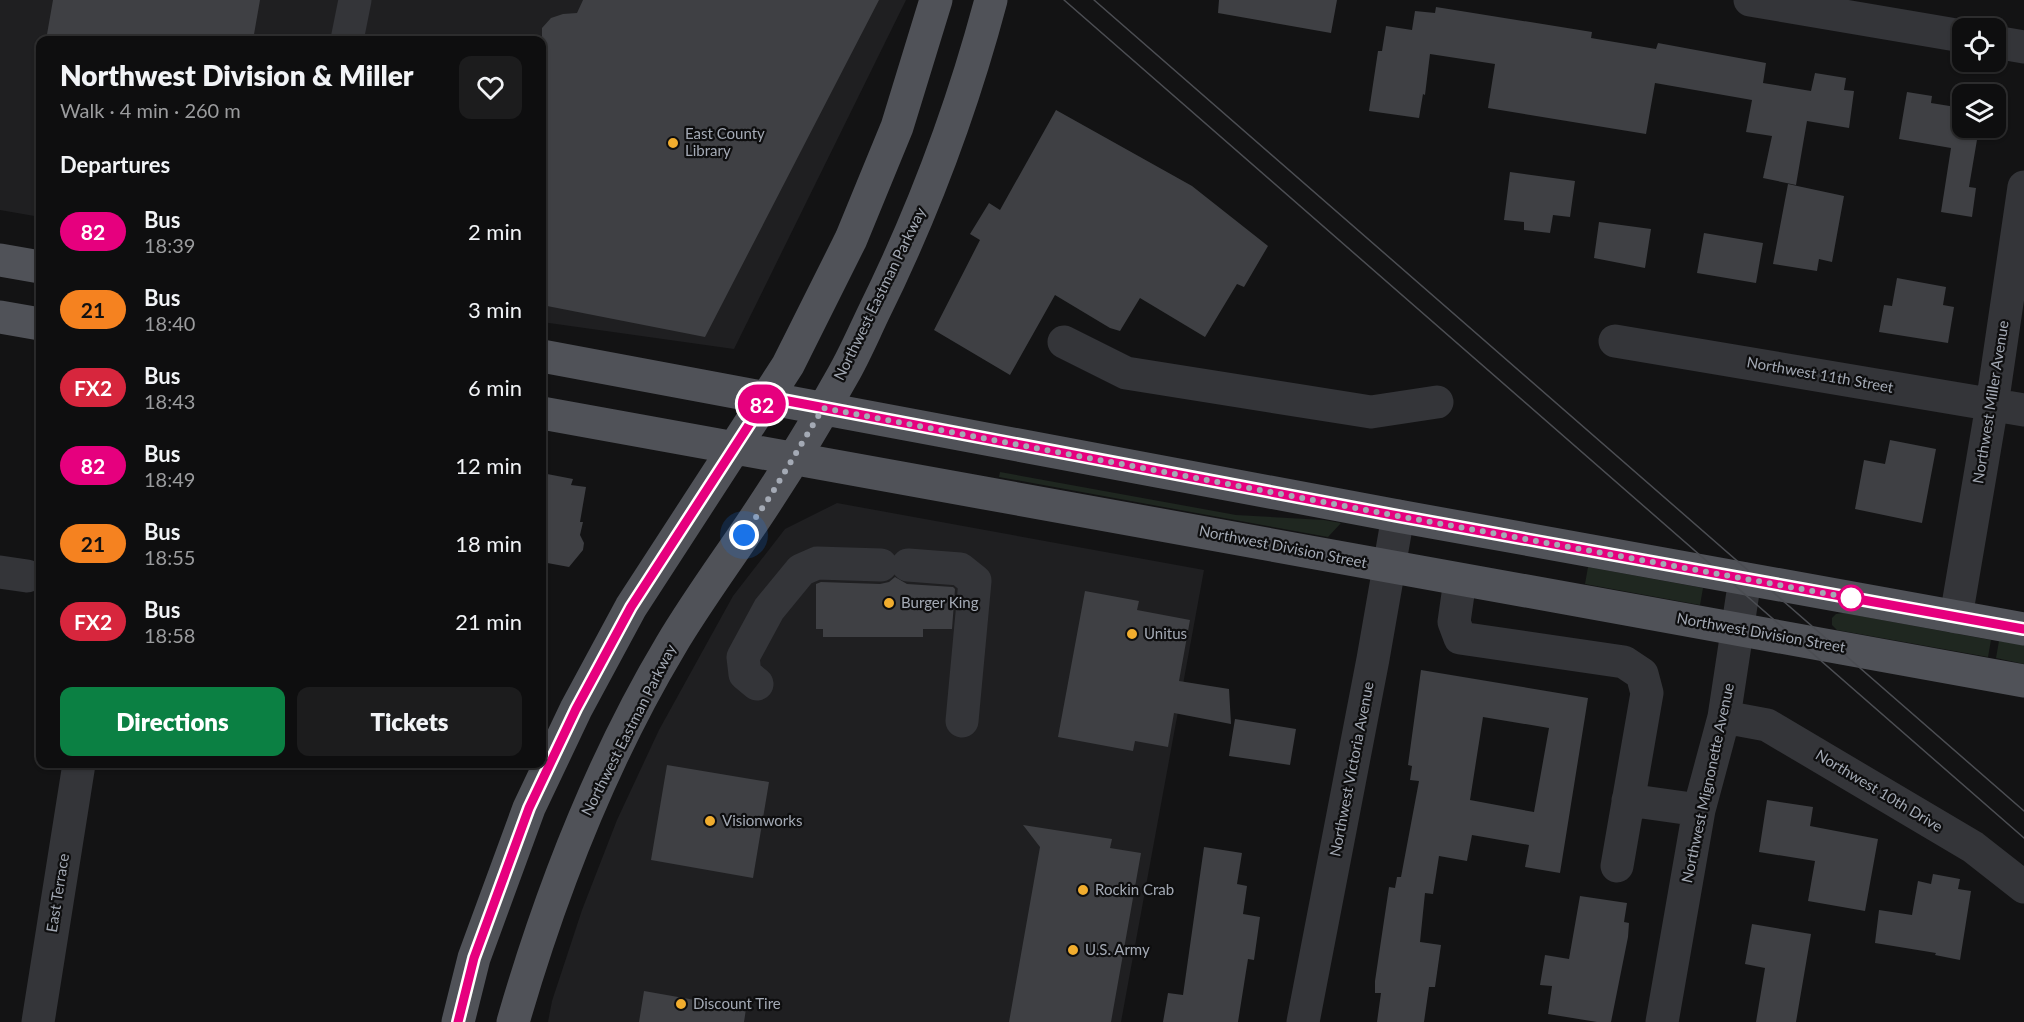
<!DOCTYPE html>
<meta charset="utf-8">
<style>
:root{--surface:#0e0e0f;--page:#1c1c1d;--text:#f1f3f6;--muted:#9b9c9e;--line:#2e2e2f;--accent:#0b8043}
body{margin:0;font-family:Lato,sans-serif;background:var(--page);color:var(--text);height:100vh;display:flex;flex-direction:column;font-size:22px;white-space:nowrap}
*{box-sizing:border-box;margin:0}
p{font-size:20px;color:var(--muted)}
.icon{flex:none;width:33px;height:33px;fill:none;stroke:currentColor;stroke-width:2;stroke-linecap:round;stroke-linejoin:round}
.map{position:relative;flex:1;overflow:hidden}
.panel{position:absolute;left:36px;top:36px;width:510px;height:732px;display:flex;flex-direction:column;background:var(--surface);border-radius:12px;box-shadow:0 2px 4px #0004,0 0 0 2px var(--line)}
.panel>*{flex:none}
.badge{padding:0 12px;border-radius:20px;font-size:21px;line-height:39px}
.buttons{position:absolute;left:1952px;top:18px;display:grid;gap:12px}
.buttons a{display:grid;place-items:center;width:54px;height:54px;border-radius:12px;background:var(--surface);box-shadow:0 2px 4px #0004,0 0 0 2px var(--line);font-size:30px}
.you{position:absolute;width:30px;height:30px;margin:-15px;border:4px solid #fff;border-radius:50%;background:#1a73e8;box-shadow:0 0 0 9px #1a73e833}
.map>.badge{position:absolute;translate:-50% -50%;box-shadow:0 0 0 3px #fff}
h2{padding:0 24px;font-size:22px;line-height:54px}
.round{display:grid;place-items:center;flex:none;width:63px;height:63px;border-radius:12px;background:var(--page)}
.head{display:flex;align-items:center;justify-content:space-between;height:102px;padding:0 24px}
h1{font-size:28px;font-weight:800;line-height:45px}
.button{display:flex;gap:12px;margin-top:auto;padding:12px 24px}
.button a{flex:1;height:69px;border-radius:12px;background:var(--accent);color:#fff;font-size:24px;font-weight:800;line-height:69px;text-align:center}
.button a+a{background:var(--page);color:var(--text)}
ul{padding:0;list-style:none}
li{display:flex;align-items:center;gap:18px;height:78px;padding:0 24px}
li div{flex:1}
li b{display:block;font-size:22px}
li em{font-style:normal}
li .badge{min-width:66px;font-weight:700;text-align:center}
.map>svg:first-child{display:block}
.built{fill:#1f1f21}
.green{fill:#1f2720}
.building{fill:#3f4044;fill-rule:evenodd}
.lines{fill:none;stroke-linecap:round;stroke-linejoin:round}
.minor{stroke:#343539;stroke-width:33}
.major{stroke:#505258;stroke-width:33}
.tram{stroke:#4b4d52;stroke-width:1.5}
.line-casing{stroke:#fff;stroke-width:14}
.line{stroke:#e6007e;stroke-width:9}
.walk{stroke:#a4aab5;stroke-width:6;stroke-dasharray:0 10.8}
.poi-dot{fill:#f1ad2e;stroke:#0e0e0f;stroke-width:2}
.stop-dot{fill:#fff;stroke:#e6007e;stroke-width:3}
.labels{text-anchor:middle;stroke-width:4.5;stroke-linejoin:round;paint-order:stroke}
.poi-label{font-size:15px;fill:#a4aab5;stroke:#0e0e0f;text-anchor:start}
.street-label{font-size:15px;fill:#a4aab5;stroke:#0e0e0f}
</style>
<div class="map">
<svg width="2024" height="1022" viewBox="0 0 2024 1022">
<rect width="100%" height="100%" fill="#131314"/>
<path class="built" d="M0,0h906l-172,349 -192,-27v-282h-502v177l-40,-7z
M837,503l367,67 -83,452h-573l4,-21 30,-91 35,-90 42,-90 74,-134 52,-67z"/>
<path class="green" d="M1000,472l236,43 88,5 17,3 -13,14 -329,-60z
M1588,567l115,21 -3,17 -115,-21z
M1844,613l147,27 -3,17 -151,-27 -5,-5v-7l4,-4z
M1999,641l25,4v19l-28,-6z"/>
<path class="building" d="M53,0h207l-7,40h-207z
M583,0h296l-174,337 -163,-32v-277l9,-10 12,-4 14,-1z
M1219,0h118l-6,33 -113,-20z
M1436,7l156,25 -1,6 65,11 2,-6 108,20 -3,20 48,8 4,-18 31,5 -2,12 10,1 -5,37 -42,-7 -11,64 -33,-7 9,-42 -26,-4 6,-32 -97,-17 -9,51 -158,-26 7,-44 -65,-10 -5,41 -2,-1 -4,24 -50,-7 9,-60h4l4,-25 26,4 3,-19 20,2z
M1907,92l25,4 -1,7 31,5v20h17l-10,59 7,1 -4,29 -31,-5 10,-64 -52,-9z
M1056,110l136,76 76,60 -24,41 -7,-3 -32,53 -65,-39 -20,33 -10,-3 -55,-33 -45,80 -76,-45 46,-90 -10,-6 19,-31 11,7z
M1510,172l65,9 -5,36 -17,-2 -3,18 -26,-3v-8l-20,-2z
M1788,184l56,12 -12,66 -13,-3 -2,12 -44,-7z
M1599,222l52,7 -6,39 -51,-10z
M1704,233l59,10 -7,40 -59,-10z
M1897,278l49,9 -3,18 11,2 -6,36 -69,-11 5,-27 8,1z
M1890,440l46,9 -14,74 -67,-14 9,-49 21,4z
M542,473l31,6 -2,6 15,2 -6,35h3l-3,13 4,8 -1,7 -14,17 -27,-5z
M895,577l12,7 46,3 2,2 -3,40h-29v8h-100v-8h-7v-45l5,-2 59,2 9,-2z
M1085,591l54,10 -2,9 53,10 -11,61 50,8 2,35 -57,-11 -6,34 -33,-6 -2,10 -75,-14z
M1421,670l167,28 -28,175 -35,-6 4,-22 -57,-10 -5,26 -28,-5 -6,38 -8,-1 -5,49 21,3 -6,42h-6l-5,35h-47l4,-29h-6v-12l14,-94 6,1 2,-11h4l18,-96 -9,-1 2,-14 -4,-1zM1483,717l66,11 -15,84 -64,-12z
M1235,719l61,10 -6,36 -61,-9z
M667,765l102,17 -16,96 -102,-18z
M1767,800l46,7 -3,19 68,13 -13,72 -57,-10 7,-40 -56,-9z
M1023,825l89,14 -2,9 31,5 -30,169h-102l31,-175z
M1204,847l38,6 -5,31 10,2 -4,28 17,3 -6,43 -6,-1 -10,63h-75l5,-29 15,2z
M1933,874l27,5 -2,10 13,2 -11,69 -25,-5 1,-2 -61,-10 4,-33 33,5 6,-34 13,3z
M1580,896l47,7 -3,19 5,1 -1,14 -17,85h-14l-49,-8 4,-28 -12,-1 5,-30 24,4z
M1752,924l59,10 -15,88h-40l9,-54 -20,-4z
M644,991l102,18 -2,13h-105z"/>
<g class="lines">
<path class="minor" d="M1750,0l212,36
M347,40l8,-40
M1995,42l29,5
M1615,341l409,69
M1064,342l62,31 245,39 66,-10
M908,565l52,4 15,12 -13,140
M0,572l27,4
M1460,580l-6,42 6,16 164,24 18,12 5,19 -30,173
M1956,617l36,-212 32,-218
M757,684l-12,-10 -2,-17 26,-48 32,-39 16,-7 64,2
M1724,717l43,8 206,122 51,40
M1628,800l71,10
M38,1022l41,-258
M1303,1022l70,-363 25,-143
M1662,1022l37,-212 25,-93 21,-138"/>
<path class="major" d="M0,260l40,7
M0,317l40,7
M542,356l856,160 626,113
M542,413l1482,268
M458,1022l16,-64 55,-150 47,-99 55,-102 157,-242 63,-126 46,-112 39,-127
M513,1022c38,-131 88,-260 158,-377 29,-49 64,-95 95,-143 27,-41 53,-84 77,-127 11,-19 20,-40 30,-61 50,-101 89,-205 118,-314"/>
<path class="tram" d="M1064,0l960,838
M1094,0l930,811"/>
</g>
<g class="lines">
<defs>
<path id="line" d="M458,1022l16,-64 55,-150 47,-99 55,-102 136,-210 631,119 626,113"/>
</defs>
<use href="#line" class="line-casing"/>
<use href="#line" class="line"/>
<path class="walk" d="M744,535l27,-40 52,-87 575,108 453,82"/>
</g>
<g class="poi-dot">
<circle cx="673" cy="143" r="6"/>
<circle cx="889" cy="603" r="6"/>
<circle cx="1132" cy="634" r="6"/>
<circle cx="710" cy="821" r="6"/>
<circle cx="1083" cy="890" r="6"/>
<circle cx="1073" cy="950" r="6"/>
<circle cx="681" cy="1004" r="6"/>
</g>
<circle class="stop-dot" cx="1851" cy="598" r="12"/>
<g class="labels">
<g class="poi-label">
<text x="685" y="139">East County<tspan x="685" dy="17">Library</tspan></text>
<text x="901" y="608">Burger King</text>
<text x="1144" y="639">Unitus</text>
<text x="722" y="826">Visionworks</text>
<text x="1095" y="895">Rockin Crab</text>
<text x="1085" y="955">U.S. Army</text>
<text x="693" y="1009">Discount Tire</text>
</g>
<g class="street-label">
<text transform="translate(880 294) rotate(-64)" y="5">Northwest Eastman Parkway</text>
<text transform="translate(1820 375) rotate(10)" y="5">Northwest 11th Street</text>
<text transform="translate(1991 402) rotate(-81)" y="5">Northwest Miller Avenue</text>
<text transform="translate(1283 547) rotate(11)" y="5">Northwest Division Street</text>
<text transform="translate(1761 633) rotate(10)" y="5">Northwest Division Street</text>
<text transform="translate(629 730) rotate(-63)" y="5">Northwest Eastman Parkway</text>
<text transform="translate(1352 769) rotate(-79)" y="5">Northwest Victoria Avenue</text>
<text transform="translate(1708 783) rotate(-78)" y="5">Northwest Mignonette Avenue</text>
<text transform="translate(1879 791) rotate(31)" y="5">Northwest 10th Drive</text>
<text transform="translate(58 893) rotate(-81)" y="5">East Terrace</text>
</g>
</g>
</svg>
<div class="buttons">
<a><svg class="icon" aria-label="locate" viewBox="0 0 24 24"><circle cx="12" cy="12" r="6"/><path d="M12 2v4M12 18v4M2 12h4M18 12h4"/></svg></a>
<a><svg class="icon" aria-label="layers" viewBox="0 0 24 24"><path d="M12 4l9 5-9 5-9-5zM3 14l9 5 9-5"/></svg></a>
</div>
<div class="you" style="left:744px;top:535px"></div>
<b class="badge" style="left:762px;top:404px;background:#e6007e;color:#fff">82</b>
<section class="panel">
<div class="head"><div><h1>Northwest Division &amp; Miller</h1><p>Walk · 4 min · 260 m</p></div><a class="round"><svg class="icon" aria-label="heart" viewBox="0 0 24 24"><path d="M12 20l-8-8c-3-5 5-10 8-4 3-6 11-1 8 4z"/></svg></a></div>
<h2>Departures</h2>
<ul>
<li><span class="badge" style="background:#e6007e;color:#fff">82</span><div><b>Bus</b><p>18:39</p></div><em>2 min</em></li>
<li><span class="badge" style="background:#f58220;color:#111">21</span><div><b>Bus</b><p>18:40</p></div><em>3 min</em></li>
<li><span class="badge" style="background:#d7263d;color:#fff">FX2</span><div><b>Bus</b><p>18:43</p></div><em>6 min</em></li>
<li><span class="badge" style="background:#e6007e;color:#fff">82</span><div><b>Bus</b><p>18:49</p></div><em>12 min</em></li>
<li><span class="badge" style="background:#f58220;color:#111">21</span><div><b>Bus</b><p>18:55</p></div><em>18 min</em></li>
<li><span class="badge" style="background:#d7263d;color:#fff">FX2</span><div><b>Bus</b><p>18:58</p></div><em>21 min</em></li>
</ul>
<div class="button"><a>Directions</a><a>Tickets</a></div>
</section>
</div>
